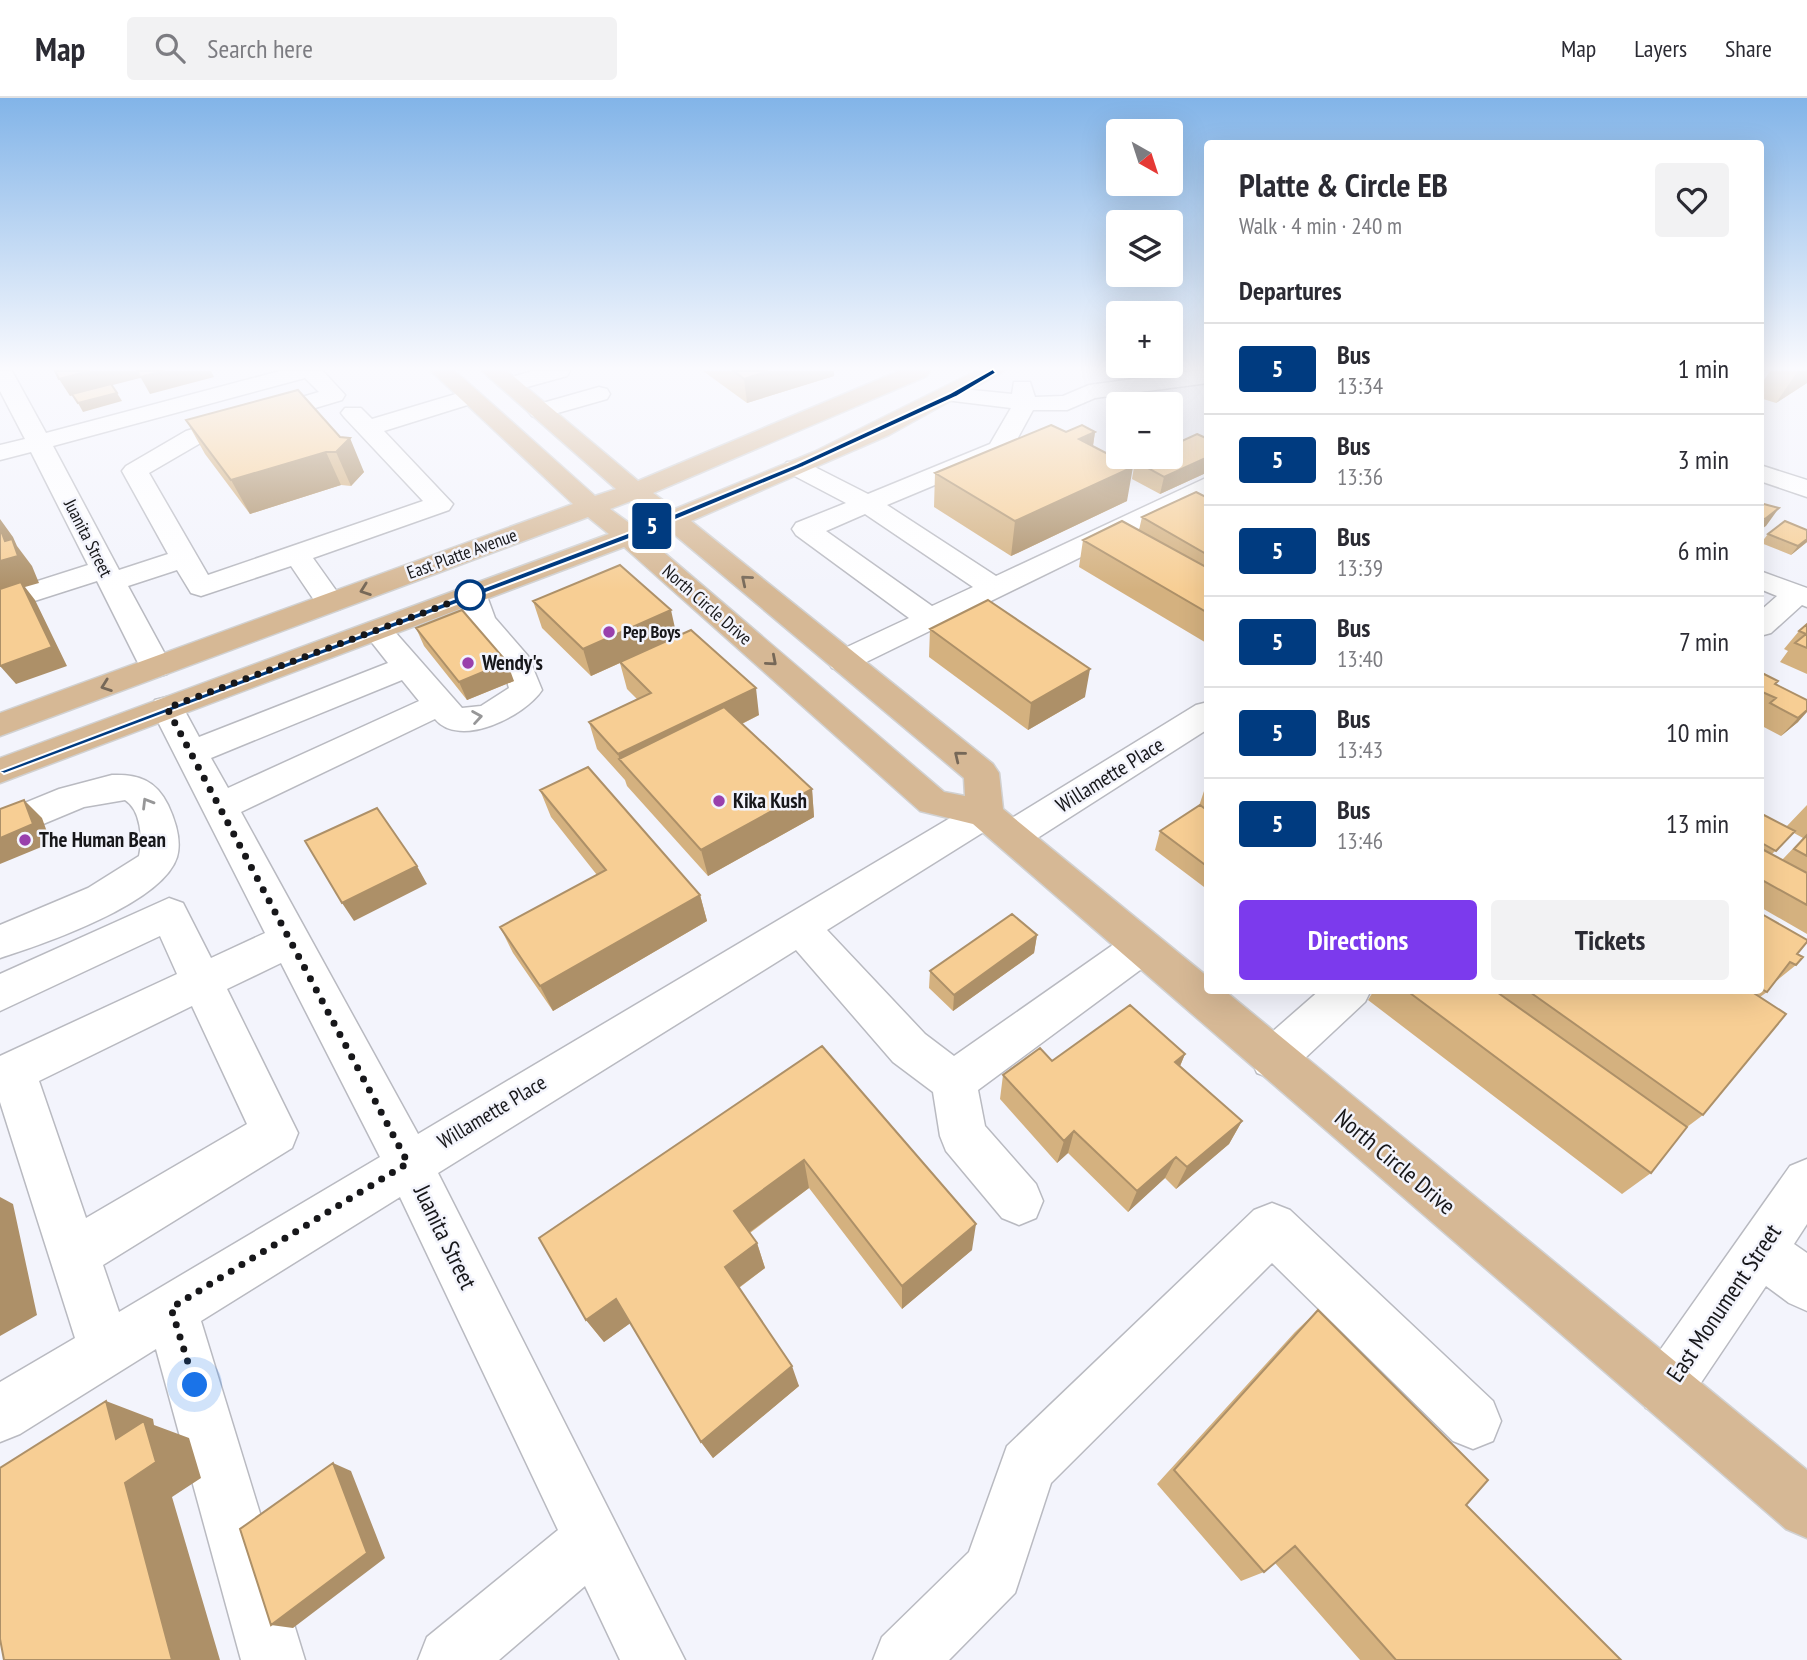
<!DOCTYPE html>
<meta charset="utf-8">
<style>
:root{--surface:#fff;--page:#f2f2f3;--text:#2b2b33;--muted:#7c7c81;--line:#e1e1e2;--accent:#7c3aed}
body{margin:0;font-family:"PT Sans Narrow",sans-serif;background:var(--page);color:var(--text);height:100vh;display:flex;flex-direction:column;font-size:26px;white-space:nowrap}
*{box-sizing:border-box;margin:0}
p{font-size:23px;color:var(--muted)}
.icon{flex:none;width:38px;height:38px;fill:none;stroke:currentColor;stroke-width:2;stroke-linecap:round;stroke-linejoin:round}
.map{position:relative;flex:1;overflow:hidden}
.sheet{position:absolute;left:1204px;top:42px;width:560px;height:854px;display:flex;flex-direction:column;background:var(--surface);border-radius:7px;box-shadow:0 7px 28px #0002}
.sheet>*{flex:none}
.badge{padding:0 14px;border-radius:5px;font-size:24px;line-height:46px}
.needle{width:46px;rotate:141deg}
.tools{position:absolute;left:1106px;top:21px;display:grid;gap:14px}
.tools a{display:grid;place-items:center;width:77px;height:77px;border-radius:7px;background:var(--surface);box-shadow:0 7px 28px #0002;font-size:35px}
.you{position:absolute;width:35px;height:35px;margin:-18px;border:5px solid #fff;border-radius:50%;background:#1a73e8;box-shadow:0 0 0 10px #1a73e833}
.map>.badge{position:absolute;translate:-50% -50%;box-shadow:0 0 0 4px #fff}
h2{padding:0 35px;font-size:26px;line-height:63px}
.round{display:grid;place-items:center;flex:none;width:74px;height:74px;border-radius:7px;background:var(--page)}
.head{display:flex;align-items:center;justify-content:space-between;height:119px;padding:0 35px}
h1{font-size:33px;font-weight:700;line-height:52px}
.button{display:flex;gap:14px;margin-top:auto;padding:14px 35px}
.button a{flex:1;height:80px;border-radius:7px;background:var(--accent);color:#fff;font-size:28px;font-weight:700;line-height:80px;text-align:center}
.button a+a{background:var(--page);color:var(--text)}
ul{padding:0;list-style:none}
li{display:flex;align-items:center;gap:21px;height:91px;padding:0 35px;border-top:2px solid var(--line)}
li div{flex:1}
li b{display:block;font-size:26px}
li em{font-style:normal}
li .badge{min-width:77px;font-weight:700;text-align:center}
header{display:flex;align-items:center;gap:42px;box-sizing:border-box;height:98px;padding:0 35px;background:var(--surface);border-bottom:2px solid var(--line)}
header strong{font-size:33px}
nav{display:flex;gap:38px;margin-inline-start:auto;font-size:24px}
.search{width:490px;height:63px;background:var(--page);display:flex;align-items:center;gap:18px;box-sizing:border-box;padding:0 24px;border-radius:7px;color:var(--muted);font-size:26px}
.map>svg:first-child{display:block}
.lines{fill:none;stroke-linecap:round;stroke-linejoin:round}
.minor-casing{stroke:#b9bac1;stroke-width:3}
.major-casing{stroke:#d1d1d1;stroke-width:3}
.minor{fill:#fff;fill-rule:evenodd}
.major{fill:#d6b895;fill-rule:evenodd}
.wall{fill:#d4b17f;fill-rule:evenodd}
.shaded-wall{fill:#ad9068}
.building{fill:#f7ce94;stroke:#ad9068;stroke-width:2}
.oneway{stroke:#766858}
.oneway2{stroke:#979798}
.line{fill:#003b80;stroke:#fff;stroke-width:2}
.walk{stroke:#17171a;stroke-width:7;stroke-dasharray:0 12.6}
.stop-dot{fill:#fff;stroke:#003b80;stroke-width:3.5}
.poi-dot{fill:#9940ac;stroke:#f3f4fc;stroke-width:2.5}
.labels{text-anchor:middle;stroke-width:5;stroke-linejoin:round;paint-order:stroke}
.far-street-label{font-size:18px;fill:#17171a;stroke:#f3f4fc}
.far-poi-label{font-size:18px;font-weight:bold;fill:#17171a;stroke:#f3f4fc;text-anchor:start}
.poi-label{font-size:21px;font-weight:bold;fill:#17171a;stroke:#f3f4fc;text-anchor:start}
.street-label{font-size:21px;fill:#17171a;stroke:#f3f4fc}
.near-street-label{font-size:24px;fill:#17171a;stroke:#f3f4fc}
</style>
<header>
<strong>Map</strong>
<div class="search"><svg class="icon" aria-label="search" viewBox="0 0 24 24"><circle cx="10" cy="10" r="6"/><path d="M15 15l6 6"/></svg>Search here</div>
<nav><a>Map</a><a>Layers</a><a>Share</a></nav>
</header>
<div class="map">
<svg width="1807" height="1562" viewBox="0 0 1807 1562">
<rect width="100%" height="100%" fill="#f3f4fc"/>
<g class="lines">
<defs>
<path id="minor" d="M0,273h12l34,62 234,-62h43l22,24 -3,5 -138,41 -55,32 59,102 215,-74 -78,-83 -4,-5 4,-5h16l11,11 97,-29 11,7 -3,5 -93,29 69,73 -4,6 -136,48 32,45 -5,6 -10,3 -10,-3 -29,-43 -90,30 -10,-3 -14,-23 -49,16 44,81 -5,7 -11,3 -11,-3 -5,-7 -43,-86 -97,31v-19l88,-28 -57,-113 -31,8v-15l25,-6 -25,-48zM305,280l14,14 -133,39 -60,35 -4,5 46,83 -49,16 -66,-124z
M533,273h37l-3,5 -58,16 -11,-7 3,-5z
M1193,273h15v12l-113,15 -28,12h-34l-24,44 -122,51 109,71 212,-99v18l-354,173 -11,3 -11,-3 -5,-7 5,-7 77,-36 -113,-83 -4,-6 4,-6 50,-20 -59,-31 -4,-5 4,-5h18l63,32 122,-50 21,-36 -66,-8 -3,-5 3,-5 8,-2 59,6 2,-12h16l5,15 28,-1 26,-11zM865,416l108,73 -41,19 -106,-75z
M599,289l8,2 3,5 -3,5 -67,19 -8,-2 -4,-5 4,-5z
M1760,367l47,15v17l-47,-16z
M1760,473l47,17v19l-5,-2 -31,28 -11,3v-25l17,-15 -17,-7z
M474,487l10,3 11,30 33,38 14,34c-17,26 -82,59 -107,29l-194,93 177,322 554,-329 13,-4 13,4 5,9 -5,9 -171,107 98,104 29,22 173,-121 14,-4 14,4 6,12 -6,12 -177,131 7,36 51,58 7,17 -7,17 -17,7 -17,-7 -56,-67 -6,-15 -7,-44 -40,-30 -97,-112 -358,223 247,487h-65l-35,-74 -86,74h-81l9,-23 131,-107 -158,-333 -199,124 104,339h-64l-85,-311 -136,85 -20,8v-60l75,-44 -75,-236v-46l177,-82 -17,-38 -160,75v-37l169,-76 14,5 28,55 54,-25 -114,-225 4,-8 12,-3 12,3 20,37 189,-74 -26,-33 4,-6 11,-3 11,3 74,84 19,-2 28,-18 -7,-23 -37,-45 -6,-26 5,-6zM402,582l17,21 -191,87 -17,-30zM281,865l99,194 -261,155 -16,-47 189,-117 6,-15 -71,-144zM192,908l55,118 -161,94 -47,-137z
M1208,604v27l-183,117 -13,4 -13,-4 -6,-10 6,-10 197,-121z
M112,677c26,-1 44,5 56,30 7,15 14,35 9,52 -14,46 -133,87 -177,101v-33l88,-37 51,-32c4,-17 2,-46 -14,-56l-41,7 -84,35v-29l59,-24z
M1320,892h51l-6,12 -76,71 -16,6 -16,-6 -6,-14 6,-14z
M1807,1061v65l-13,20 13,9v58l-18,-8 -23,-17 -82,122 -19,9 -19,-9 -9,-19 9,-19 144,-204z
M1272,1105l18,7 203,191 8,20 -8,20 -20,8 -20,-8 -181,-178 -221,220 -36,110 -66,67h-76l9,-23 87,-85 38,-106 247,-236z"/>
<path id="major" d="M431,273h24l140,125 21,-7 -134,-118h25l131,110 261,-110h31l-3,5 -274,117 22,16 139,-57 162,-81h28l-115,64 -198,86 302,243 6,9 4,36 205,168v13h16l583,480v68l-21,-9 -813,-705 -53,-13 -296,-264 -624,236v-25l609,-224 -21,-17 -588,219v-23l573,-209zM631,403l22,16 -21,8 -22,-16zM669,432l295,248 1,18 -21,-4 -297,-254z"/>
</defs>
<use href="#minor" class="minor-casing"/>
<use href="#major" class="major-casing"/>
<use href="#minor" class="minor"/>
<use href="#major" class="major"/>
</g>
<path class="wall" d="M703,273h131v5l-87,27z
M1770,273h37v12l-31,20 -16,-5v-12z
M298,292l66,82 -13,14 -10,-1 -91,29 -45,-60 -19,-34z
M1066,334h29l-2,14 34,55 -116,55 -77,-49 1,-34z
M1208,341v33l-48,22 -28,-15 3,-18z
M1207,400l1,146 -129,-77 4,-27 56,-10 3,-13z
M1807,432v12l-16,13 -30,-12 7,-9z
M533,503l144,36 82,78 -17,9 70,65 2,28 -106,59 -81,-90 -2,-6 -28,-31 -8,-27 48,-23 -10,-10 -7,-26 -29,13 -49,-48z
M1807,526v50l-27,-12 8,-11 -4,-2 15,-18z
M416,530l98,53 -47,19 -43,-54z
M930,531l155,68 -57,33 -99,-73z
M1760,574l16,12 31,16 -9,22 -17,14 -21,-11z
M1208,688v104l-53,-40 5,-19 39,-25 6,-18z
M540,692l160,105 7,26 -154,90 -40,-58 -13,-26 97,-52 -46,-58z
M1807,707v129l-47,-27v-94l26,14zM1794,735l9,5 -21,22 -10,-6z
M1760,815l37,41 -1,11 -21,17 -8,10 -7,5 -57,118 -16,12 -36,46 -29,21 -254,-194 6,-10h386z
M1037,837l-3,18 -81,58 -24,-23 1,-17z
M822,948l150,204 -70,59 -93,-121 -59,45 7,10 8,25 -26,20 60,98 -86,72 -12,-16 -71,-119 -26,19 -18,-22z
M1185,956l-5,12 62,55 -13,23 -53,45 -11,-11 -37,34 -60,-59 -11,10 -57,-64 3,-24 49,-14z
M1318,1212l148,195 155,155h-261l-85,-97 -11,9 -23,9 -84,-97 138,-152z"/>
<path class="shaded-wall" d="M90,273h46l4,7 -70,18 -11,-17z
M137,273h74l3,6 -64,17z
M768,273h66v5l-87,27 -3,-24z
M1798,273h9v12l-31,20z
M117,295l5,8 -39,11 -5,-9z
M1095,334l-5,33 -11,-26z
M350,340l14,34 -13,14 -15,-34z
M326,354l15,33 -91,29 -19,-34z
M1208,359v15l-48,22 4,-17z
M1133,369l-6,34 -116,55 4,-35z
M1779,410l-13,18 -6,4v-5l5,-6z
M0,421l13,18 4,9 15,20 7,17 -14,4 10,13 32,66 -51,18 -16,-18v-105l5,-20 -5,-13z
M1807,441v3l-16,13 7,-9z
M671,512l6,27 -86,39 -8,-27z
M507,564l7,19 -47,19 -8,-18z
M1090,571l-5,28 -57,33 3,-27z
M756,590l3,27 -124,62 -15,-16 -2,-7z
M1807,612v2l-9,10 -17,14 17,-18z
M812,691l2,28 -106,59 -7,-26z
M24,702l18,18 9,25 -51,21v-26z
M417,768l10,18 -73,37 -12,-18z
M700,797l7,26 -154,90 -13,-25z
M1037,837l-3,18 -81,58 1,-16z
M1185,956l-10,24v-16z
M1242,1023l-13,23 -53,45 11,-22z
M1074,1033l-6,22 -11,10 7,-22z
M1176,1059l-11,21 -37,34 9,-21z
M804,1062l5,28 -66,49 -9,-26z
M0,1099l13,7 24,111 -37,21z
M976,1126l-4,26 -70,59v-23z
M757,1145l8,25 -31,23 -9,-24z
M616,1201l16,23 -28,20 -18,-22z
M792,1268l7,20 -86,72 -12,-16z
M106,1303l47,18 1,6 35,13 12,40 -29,19 48,163h-48l-47,-177 -9,-44z
M333,1365l18,8 34,87 -92,70 -22,-3z"/>
<path class="building" d="M55,273h35l-31,8z
M137,273h27l-24,6z
M734,273h34l-24,8z
M111,286l6,9 -39,10 -6,-9z
M298,292l42,47 10,1 -14,14h-10l-95,28 -45,-60z
M1051,327l15,7 16,-7 13,7 -16,7 54,28 -118,54 -80,-48z
M1197,336l11,5v18l-44,20 -29,-16 10,-4h26v-11z
M1196,394l12,6v57l-66,-38z
M1760,405l19,5 -14,11 -5,-1z
M1122,423l86,47v45l-125,-73z
M1785,423l22,9v9l-9,7 -30,-12z
M0,430l5,13 7,-2 6,17 -18,5z
M620,467l51,45 -88,39 -50,-48z
M21,484l31,65 -52,19v-77z
M988,502l102,69 -59,34 -101,-74z
M462,512l45,52 -48,20 -43,-54z
M1807,526v24l-12,-5 11,-9 -7,-3z
M691,532l65,58 -138,66 -29,-32 62,-29 -31,-31z
M1760,574l18,9 -3,3 32,16v10l-9,8 -28,-15 6,-5 -16,-7z
M724,609l88,82 -111,61 -82,-91z
M588,669l112,128 -160,91 -40,-59 106,-57 -66,-80z
M24,702l9,24 -33,14v-29z
M1200,707l8,6v56l-48,-36z
M377,710l40,58 -75,37 -37,-62z
M1760,715l35,18 -19,20 -16,-9z
M1807,737v21l-13,-7z
M1760,750l47,25v32l-47,-26z
M1760,815l47,27v2l-10,12 6,3 -7,8 -6,-3 -23,30 -7,-4z
M1012,816l25,21 -83,60 -24,-24z
M1406,892h88l193,137 -36,46z
M1527,892h222l37,24 -83,101z
M1130,907l55,49 -10,8 67,59 -55,46 -11,-10 -39,34 -63,-60 -10,10 -61,-66 37,-27 12,13z
M822,948l154,178 -74,62 -98,-126 -70,51 23,32 -32,24 67,99 -91,76 -85,-143 -30,21 -47,-82z
M1318,1212l170,170 -22,25 155,155h-225l-101,-114 -31,26 -90,-102z
M106,1303l10,38 28,-18 12,41 -31,21 47,177h-168l-4,-21v-171z
M333,1365l34,90 -96,72 -31,-96z"/>
<defs><path id="oneway-chevron" d="M-2-3.5L2.5 0L-2 3.5" fill="none" stroke-width="1.6" stroke-linecap="round" stroke-linejoin="round" transform="scale(1.75)"/></defs>
<g class="oneway">
<use href="#oneway-chevron" transform="translate(746 482) rotate(-140)"/>
<use href="#oneway-chevron" transform="translate(365 492) rotate(160)"/>
<use href="#oneway-chevron" transform="translate(772 563) rotate(41)"/>
<use href="#oneway-chevron" transform="translate(106 588) rotate(160)"/>
<use href="#oneway-chevron" transform="translate(959 658) rotate(-141)"/>
</g>
<g class="oneway2">
<use href="#oneway-chevron" transform="translate(477 619) rotate(-9)"/>
<use href="#oneway-chevron" transform="translate(147 705) rotate(-121)"/>
</g>
<linearGradient id="sky" x2="0" y2="1"><stop stop-color="#82b4e8"/><stop offset="0.55" stop-color="#fafafe"/><stop offset="1" stop-color="#fafafe" stop-opacity="0"/></linearGradient>
<rect width="1807" height="492" fill="url(#sky)"/>
<path class="line" d="M993,271l3,4 -40,24 -153,70 -171,71 -628,236 -4,-3 625,-237 171,-70 154,-71z"/>
<g class="lines">
<path class="walk" d="M195,1287l-24,-77 237,-145 -241,-455 307,-114 -4,1"/>
</g>
<circle class="stop-dot" cx="470" cy="497" r="14"/>
<g class="poi-dot">
<circle cx="609" cy="534" r="7"/>
<circle cx="468" cy="565" r="7"/>
<circle cx="719" cy="703" r="7"/>
<circle cx="25" cy="742" r="7"/>
</g>
<g class="labels">
<g class="far-street-label">
<text transform="translate(88 440) rotate(63)" y="6">Juanita Street</text>
<text transform="translate(462 456) rotate(-20)" y="6">East Platte Avenue</text>
<text transform="translate(707 507) rotate(41)" y="6">North Circle Drive</text>
</g>
<g class="far-poi-label">
<text x="623" y="540">Pep Boys</text>
</g>
<g class="poi-label">
<text x="482" y="572">Wendy's</text>
<text x="733" y="710">Kika Kush</text>
<text x="39" y="749">The Human Bean</text>
</g>
<g class="street-label">
<text transform="translate(1110 677) rotate(-32)" y="7">Willamette Place</text>
<text transform="translate(492 1014) rotate(-31)" y="7">Willamette Place</text>
</g>
<g class="near-street-label">
<text transform="translate(1395 1064) rotate(40)" y="8">North Circle Drive</text>
<text transform="translate(445 1139) rotate(64)" y="8">Juanita Street</text>
<text transform="translate(1724 1205) rotate(-56)" y="8">East Monument Street</text>
</g>
</g>
</svg>
<div class="tools">
<a><svg class="needle" viewBox="-14 -14 28 28"><path d="M0-13l5 13h-10z" fill="#e53935"/><path d="M0 13l5-13h-10z" fill="#7c7c81"/></svg></a>
<a><svg class="icon" aria-label="layers" viewBox="0 0 24 24"><path d="M12 4l9 5-9 5-9-5zM3 14l9 5 9-5"/></svg></a>
<a>+</a>
<a>−</a>
</div>
<div class="you" style="left:195px;top:1287px"></div>
<b class="badge" style="left:652px;top:428px;background:#003b80;color:#fff">5</b>
<section class="sheet">
<div class="head"><div><h1>Platte &amp; Circle EB</h1><p>Walk · 4 min · 240 m</p></div><a class="round"><svg class="icon" aria-label="heart" viewBox="0 0 24 24"><path d="M12 20l-8-8c-3-5 5-10 8-4 3-6 11-1 8 4z"/></svg></a></div>
<h2>Departures</h2>
<ul>
<li><span class="badge" style="background:#003b80;color:#fff">5</span><div><b>Bus</b><p>13:34</p></div><em>1 min</em></li>
<li><span class="badge" style="background:#003b80;color:#fff">5</span><div><b>Bus</b><p>13:36</p></div><em>3 min</em></li>
<li><span class="badge" style="background:#003b80;color:#fff">5</span><div><b>Bus</b><p>13:39</p></div><em>6 min</em></li>
<li><span class="badge" style="background:#003b80;color:#fff">5</span><div><b>Bus</b><p>13:40</p></div><em>7 min</em></li>
<li><span class="badge" style="background:#003b80;color:#fff">5</span><div><b>Bus</b><p>13:43</p></div><em>10 min</em></li>
<li><span class="badge" style="background:#003b80;color:#fff">5</span><div><b>Bus</b><p>13:46</p></div><em>13 min</em></li>
</ul>
<div class="button"><a>Directions</a><a>Tickets</a></div>
</section>
</div>
